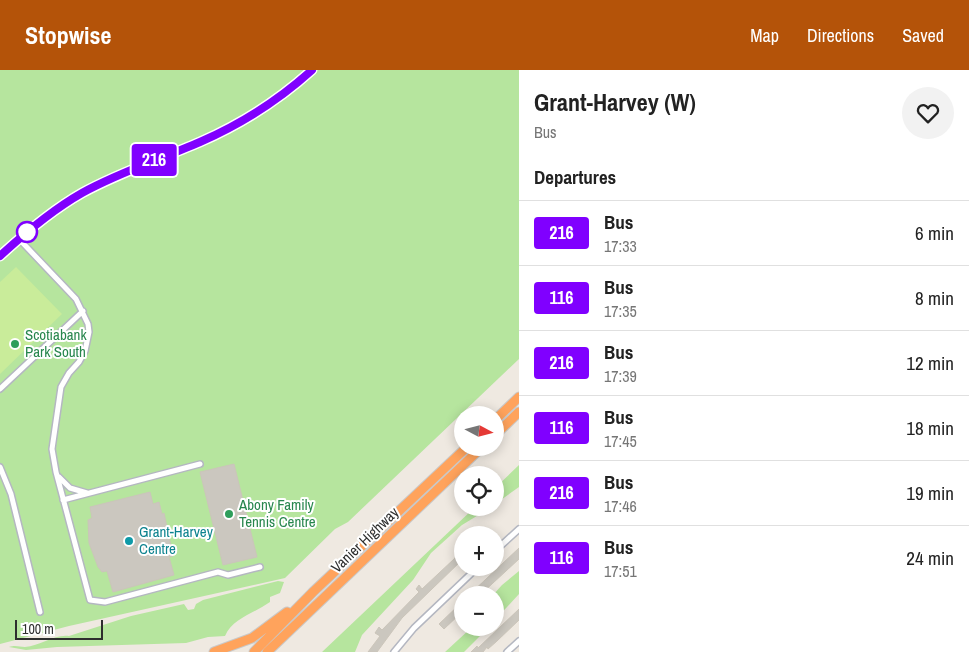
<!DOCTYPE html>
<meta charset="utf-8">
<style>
:root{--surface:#fff;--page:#f2f2f2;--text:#222;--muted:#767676;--line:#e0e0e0;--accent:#b45309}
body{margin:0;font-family:"Archivo Narrow",sans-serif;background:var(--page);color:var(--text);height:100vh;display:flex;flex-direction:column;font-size:19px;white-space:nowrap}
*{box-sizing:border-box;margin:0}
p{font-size:16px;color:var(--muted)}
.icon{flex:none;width:28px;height:28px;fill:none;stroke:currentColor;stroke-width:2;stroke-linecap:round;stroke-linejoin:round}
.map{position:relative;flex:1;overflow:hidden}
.panel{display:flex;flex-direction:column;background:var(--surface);width:450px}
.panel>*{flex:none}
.badge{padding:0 10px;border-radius:4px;font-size:18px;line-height:32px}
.needle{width:32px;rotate:97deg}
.fabs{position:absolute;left:454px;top:336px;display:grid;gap:10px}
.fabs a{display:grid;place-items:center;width:50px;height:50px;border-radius:50%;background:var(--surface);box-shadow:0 2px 12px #0003;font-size:25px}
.scale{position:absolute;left:15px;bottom:12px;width:88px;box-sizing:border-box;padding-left:5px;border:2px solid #2e2e2e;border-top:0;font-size:14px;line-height:18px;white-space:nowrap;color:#2e2e2e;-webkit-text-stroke:4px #fff;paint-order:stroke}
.map>.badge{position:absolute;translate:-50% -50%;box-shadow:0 0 0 2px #fff}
h2{padding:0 15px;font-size:19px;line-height:45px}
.round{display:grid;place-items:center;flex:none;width:52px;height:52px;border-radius:26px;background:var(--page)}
.overview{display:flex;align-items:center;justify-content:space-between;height:85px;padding:0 15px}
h1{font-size:24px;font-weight:700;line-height:38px}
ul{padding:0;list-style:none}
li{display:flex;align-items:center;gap:15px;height:65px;padding:0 15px;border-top:1px solid var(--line)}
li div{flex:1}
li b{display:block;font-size:19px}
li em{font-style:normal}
li .badge{min-width:55px;font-weight:700;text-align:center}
header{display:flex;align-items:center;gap:30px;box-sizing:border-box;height:70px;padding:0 25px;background:var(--accent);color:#fff}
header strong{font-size:24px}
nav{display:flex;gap:28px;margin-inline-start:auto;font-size:18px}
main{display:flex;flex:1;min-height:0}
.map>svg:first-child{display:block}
.green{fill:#b6e59e}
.pitch{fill:#c9ec9a}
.building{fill:#cbc7bf;stroke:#cbc5ba}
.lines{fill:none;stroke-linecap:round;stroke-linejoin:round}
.minor-casing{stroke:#b4b7c1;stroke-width:8}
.tertiary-casing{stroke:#b4b7c1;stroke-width:9}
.motorway-casing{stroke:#c9c9c9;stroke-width:11}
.minor{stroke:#fff;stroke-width:5}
.tertiary{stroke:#fff;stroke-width:6}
.motorway{stroke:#ffa35c;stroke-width:9}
.line-casing{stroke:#fff;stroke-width:11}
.line{stroke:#8000ff;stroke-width:8}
.stop-dot{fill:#fff;stroke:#8000ff;stroke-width:2.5}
.leisure-dot{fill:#2e9e5b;stroke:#fff;stroke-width:2}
.culture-dot{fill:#0f9aa8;stroke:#fff;stroke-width:2}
.labels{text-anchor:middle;stroke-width:4;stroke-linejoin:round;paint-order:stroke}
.leisure-label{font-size:15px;fill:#27864d;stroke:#fff;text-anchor:start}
.culture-label{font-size:15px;fill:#0d838f;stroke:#fff;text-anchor:start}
.street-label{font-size:15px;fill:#2e2e2e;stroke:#fff}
</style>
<header>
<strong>Stopwise</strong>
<nav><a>Map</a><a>Directions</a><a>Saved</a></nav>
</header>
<main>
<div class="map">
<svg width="519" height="582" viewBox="0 0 519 582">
<rect width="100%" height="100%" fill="#efe9e1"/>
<path class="green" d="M0,0h519v289l-171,163 -13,7 -50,49 -216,48 -69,18z
M519,395v22l-24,17v-16z
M474,438h16l-28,17 -31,28 -18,27 -51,55 -7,17h-33z
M519,501v23l-24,26v-25h-2l9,-10z
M278,511l6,1 -4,11 -10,4v5c-17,12 -37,16 -45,34l-17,1 -22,6 -129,4 -31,3 -17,-3c7,-2 10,0 16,0 15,-1 30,-13 44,-11l62,-20 53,-12 4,6 6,-1 2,-5 7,-4z
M471,558h17l-24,24h-19z"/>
<path class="pitch" d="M16,197l46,47 -62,60v-92z"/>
<path class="building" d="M234,394l23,93 -34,8 -23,-93z
M150,422l3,12 6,-2 3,12 2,-1 9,43 -4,1 5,18 -61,17 -6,-21 -5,1 -4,-5 -9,-24 -1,-23 4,-2 -2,-11z
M462,475v15l-60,58 -25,34h-9l12,-16 -5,-3 4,-6 3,3 37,-38 -3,-3 3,-4 3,4 32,-30 5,-6 -2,-2z
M519,478v11l-39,36h-11z
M460,534l2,8 -18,17 -5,-5z
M519,539v11l-22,21 -9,8 -1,-2 -4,5h-12l6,-6 1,2z"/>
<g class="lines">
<defs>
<path id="minor" d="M19,169l57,60 12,25 1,8 -4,19 -6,11 -10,11 -8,14 -9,62 4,23 34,128 15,2 113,-30 10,3 32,-8
M0,319l83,-78
M0,397l11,27 29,118
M59,407l11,11 17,5
M63,430l137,-36
M495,481l24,-22
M394,582l20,-24 63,-60
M507,582l12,-11"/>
<path id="tertiary" d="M0,186c25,-23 52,-46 82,-63 38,-21 79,-34 118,-51 41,-19 79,-42 112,-72"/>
<path id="motorway" d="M495,350l24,-23
M495,365l24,-23
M214,582l38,-14 35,-26
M254,582l59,-60 153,-144
M267,582l214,-204"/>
</defs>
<use href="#minor" class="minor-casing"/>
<use href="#tertiary" class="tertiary-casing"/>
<use href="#motorway" class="motorway-casing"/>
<use href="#minor" class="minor"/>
<use href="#tertiary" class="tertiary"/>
<use href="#motorway" class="motorway"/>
</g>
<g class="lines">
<defs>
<path id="line" d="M0,186c25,-23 52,-46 82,-63 38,-21 79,-34 118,-51 41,-18 79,-42 112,-72"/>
</defs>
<use href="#line" class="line-casing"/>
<use href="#line" class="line"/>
</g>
<circle class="stop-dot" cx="27" cy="162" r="10"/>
<g class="leisure-dot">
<circle cx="15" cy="274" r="5"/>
<circle cx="229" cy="444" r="5"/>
</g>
<circle class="culture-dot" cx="129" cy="471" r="5"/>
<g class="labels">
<g class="leisure-label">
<text x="25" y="270">Scotiabank<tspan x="25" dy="17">Park South</tspan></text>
<text x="239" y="440">Abony Family<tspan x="239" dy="17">Tennis Centre</tspan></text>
</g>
<g class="culture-label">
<text x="139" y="467">Grant-Harvey<tspan x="139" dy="17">Centre</tspan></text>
</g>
<g class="street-label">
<text transform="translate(365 470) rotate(-44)" y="5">Vanier Highway</text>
</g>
</g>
</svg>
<div class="fabs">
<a><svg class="needle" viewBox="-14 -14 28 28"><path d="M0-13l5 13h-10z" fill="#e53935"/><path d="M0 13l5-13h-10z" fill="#767676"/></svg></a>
<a><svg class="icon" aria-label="locate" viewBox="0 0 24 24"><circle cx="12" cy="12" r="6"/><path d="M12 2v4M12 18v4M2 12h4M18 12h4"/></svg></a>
<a>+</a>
<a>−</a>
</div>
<div class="scale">100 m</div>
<b class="badge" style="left:154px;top:90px;background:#8000ff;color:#fff">216</b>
</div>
<section class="panel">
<div class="overview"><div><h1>Grant-Harvey (W)</h1><p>Bus</p></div><a class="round"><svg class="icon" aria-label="heart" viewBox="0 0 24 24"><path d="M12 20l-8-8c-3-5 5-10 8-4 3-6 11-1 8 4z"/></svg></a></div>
<h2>Departures</h2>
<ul>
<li><span class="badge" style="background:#8000ff;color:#fff">216</span><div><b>Bus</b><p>17:33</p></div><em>6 min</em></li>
<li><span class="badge" style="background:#8000ff;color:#fff">116</span><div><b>Bus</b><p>17:35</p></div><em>8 min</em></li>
<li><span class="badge" style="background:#8000ff;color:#fff">216</span><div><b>Bus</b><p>17:39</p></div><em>12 min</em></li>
<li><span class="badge" style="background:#8000ff;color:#fff">116</span><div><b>Bus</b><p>17:45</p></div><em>18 min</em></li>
<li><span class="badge" style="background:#8000ff;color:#fff">216</span><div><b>Bus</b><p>17:46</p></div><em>19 min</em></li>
<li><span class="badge" style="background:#8000ff;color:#fff">116</span><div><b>Bus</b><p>17:51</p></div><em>24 min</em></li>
</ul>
</section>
</main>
